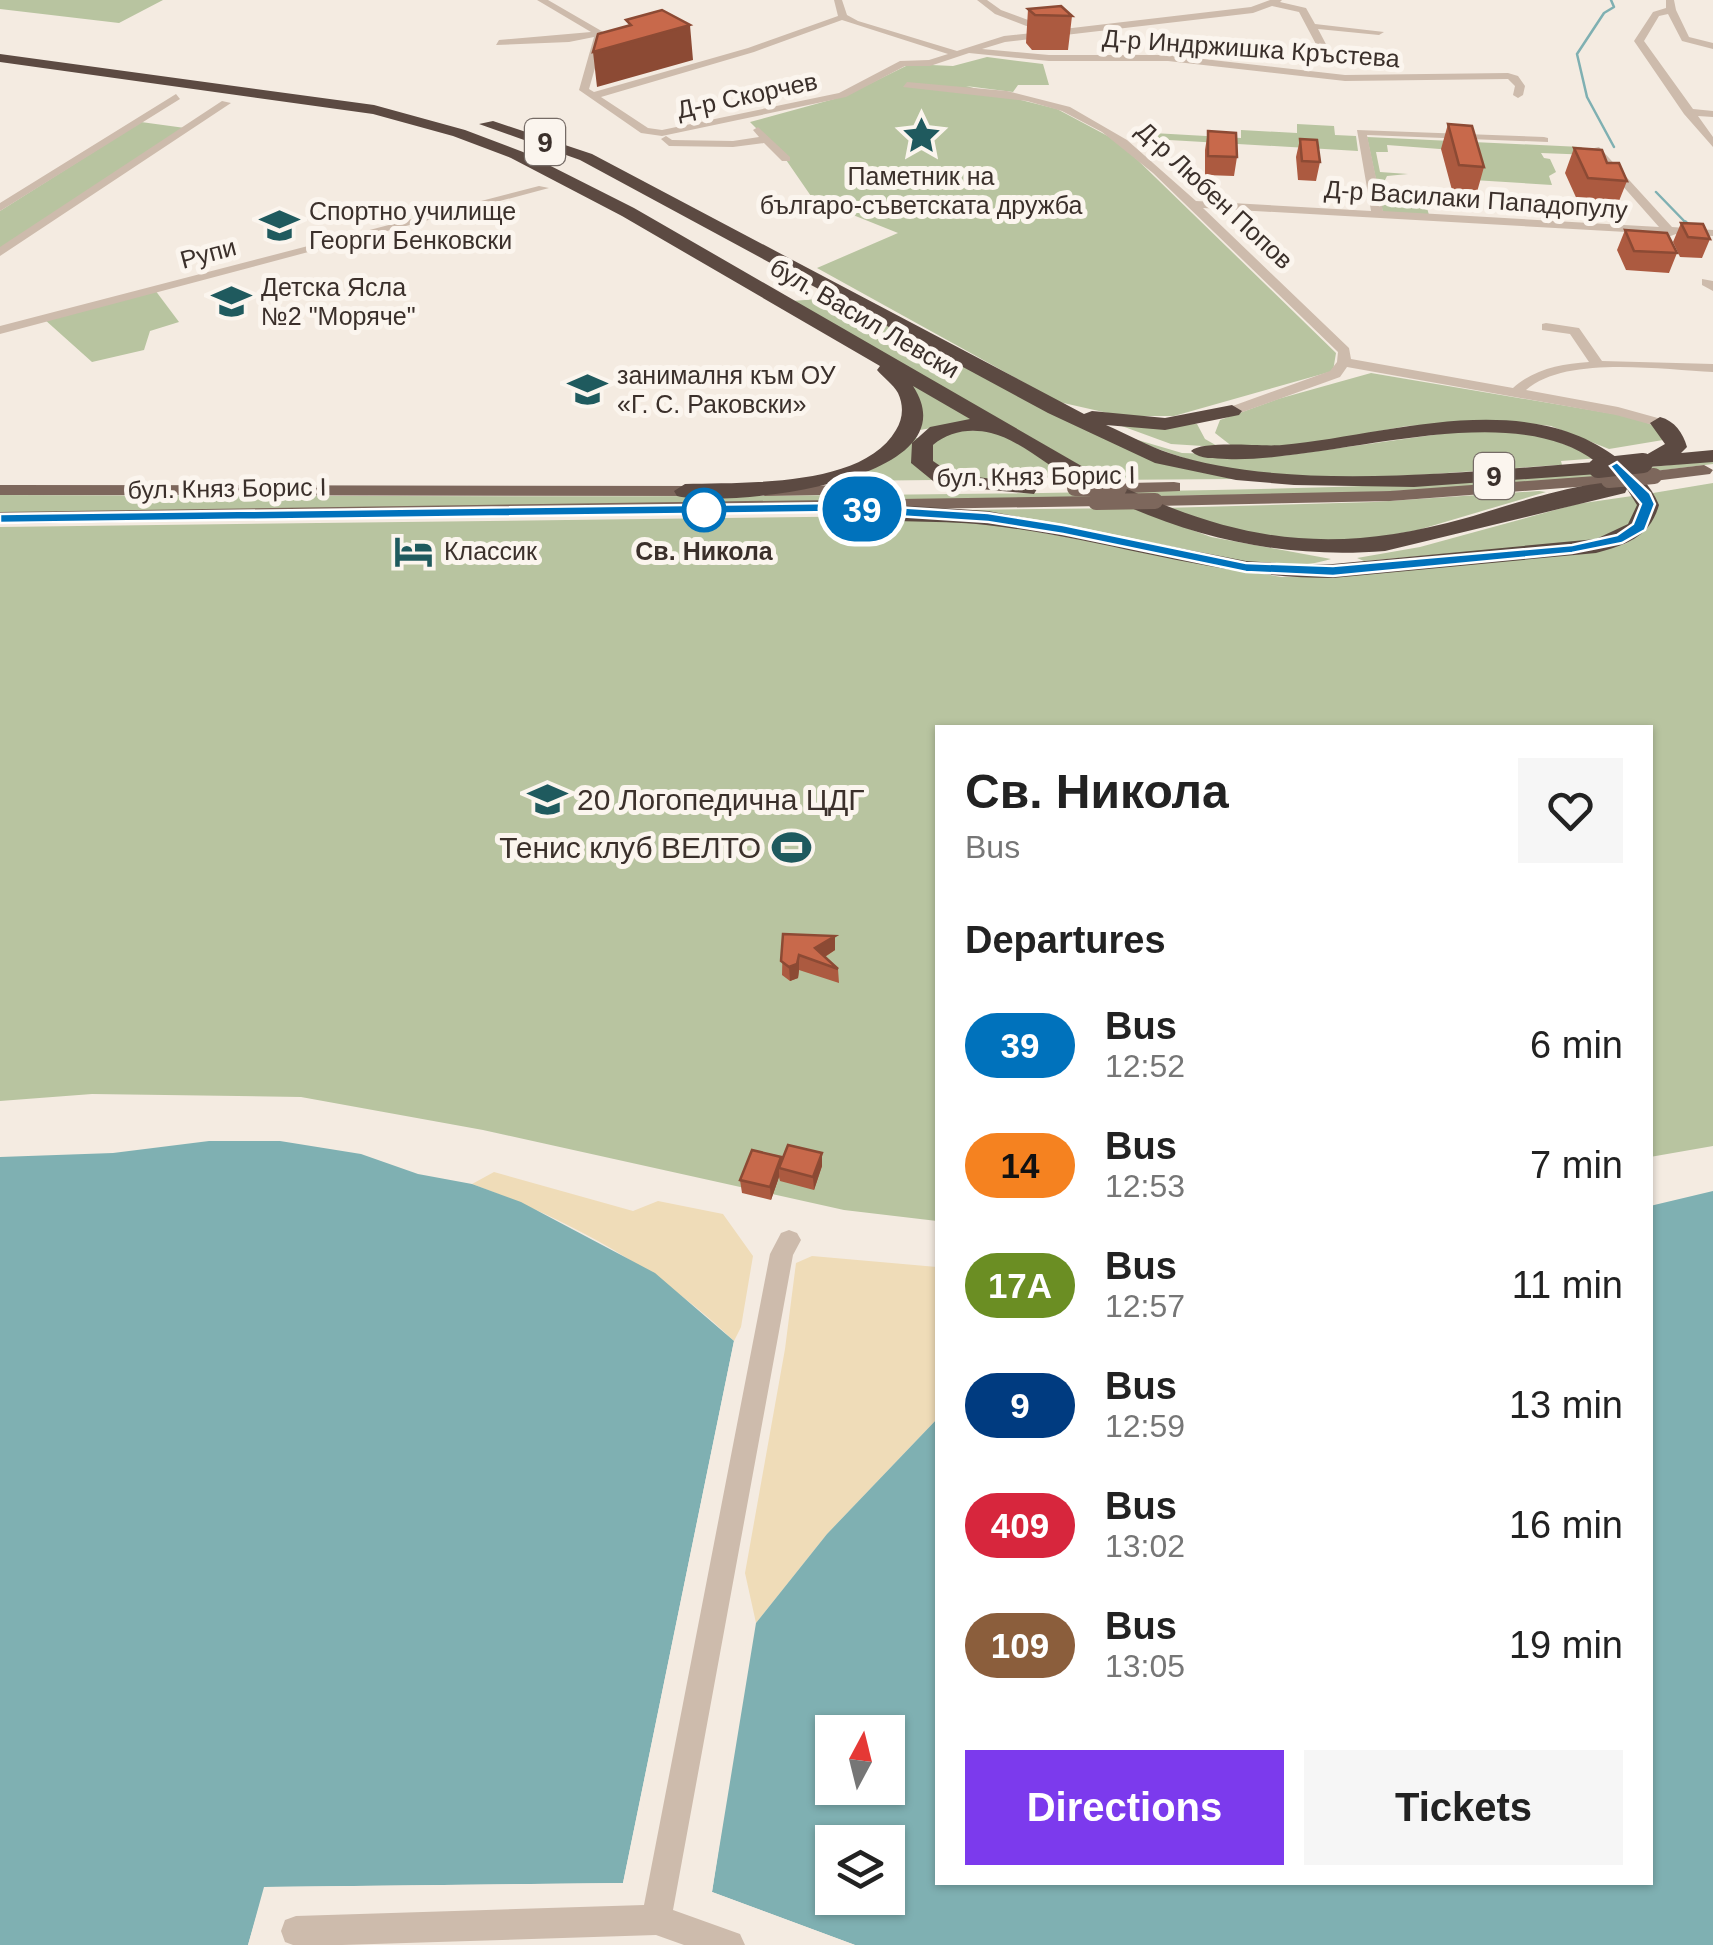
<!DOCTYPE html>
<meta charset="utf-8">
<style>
:root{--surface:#fff;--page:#f6f6f6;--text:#222;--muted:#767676;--accent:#7c3aed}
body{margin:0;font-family:Arial,sans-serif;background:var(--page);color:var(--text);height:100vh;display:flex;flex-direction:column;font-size:38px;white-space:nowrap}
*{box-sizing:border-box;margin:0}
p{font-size:32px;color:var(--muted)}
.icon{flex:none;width:55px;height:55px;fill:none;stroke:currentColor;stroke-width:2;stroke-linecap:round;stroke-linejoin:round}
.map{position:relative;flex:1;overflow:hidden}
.panel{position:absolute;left:935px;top:725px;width:718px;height:1160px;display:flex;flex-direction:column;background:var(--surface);border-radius:0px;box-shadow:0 2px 8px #0004}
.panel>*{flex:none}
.badge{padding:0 20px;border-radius:32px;font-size:35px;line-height:65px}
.needle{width:65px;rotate:7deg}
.fabs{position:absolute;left:815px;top:1715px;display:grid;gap:20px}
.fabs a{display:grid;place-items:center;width:90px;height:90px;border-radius:0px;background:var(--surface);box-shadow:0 2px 8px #0004;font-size:50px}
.map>.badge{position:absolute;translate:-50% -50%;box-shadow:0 0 0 5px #fff}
h2{padding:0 30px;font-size:38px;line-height:90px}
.round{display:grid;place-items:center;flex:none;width:105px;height:105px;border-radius:0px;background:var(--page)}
.summary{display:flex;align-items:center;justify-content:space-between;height:170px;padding:0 30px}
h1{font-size:48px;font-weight:700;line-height:75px}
.cta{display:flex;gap:20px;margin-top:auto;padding:20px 30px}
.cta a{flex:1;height:115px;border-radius:0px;background:var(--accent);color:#fff;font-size:40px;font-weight:700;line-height:115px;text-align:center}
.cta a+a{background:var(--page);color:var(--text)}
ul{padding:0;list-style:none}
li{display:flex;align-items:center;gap:30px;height:120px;padding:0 30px}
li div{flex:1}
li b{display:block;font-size:38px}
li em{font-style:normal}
li .badge{min-width:110px;font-weight:700;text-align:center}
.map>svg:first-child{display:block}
.green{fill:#b8c4a0}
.sand{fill:#efdcb8}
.water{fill:#7fb0b2;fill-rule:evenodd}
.pier{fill:#f4ebe1}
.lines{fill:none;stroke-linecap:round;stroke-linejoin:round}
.stream-far1{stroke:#7fb0b2;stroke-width:2.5}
.stream{stroke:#7fb0b2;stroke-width:4}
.minor{fill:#cdbbac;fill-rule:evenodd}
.major{fill:#7d675c;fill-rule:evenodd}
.highway{fill:#5c4a42;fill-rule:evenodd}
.major-bridge{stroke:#7d675c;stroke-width:16}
.highway-bridge{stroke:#5c4a42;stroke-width:20}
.wall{fill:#ac5a40}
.shaded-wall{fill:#8c4a34}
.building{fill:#c8694b;stroke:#8c4a34;stroke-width:2.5}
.line{fill:#0072bc;stroke:#fff;stroke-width:2.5}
.stop-dot{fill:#fff;stroke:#0072bc;stroke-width:5}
.labels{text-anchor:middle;stroke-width:10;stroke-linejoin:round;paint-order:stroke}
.far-street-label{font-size:25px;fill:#3b302b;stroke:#fbf5ee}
.far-poi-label{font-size:25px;fill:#3b302b;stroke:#fbf5ee;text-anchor:start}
.far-stop-label{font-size:25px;font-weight:bold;fill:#3b302b;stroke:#fbf5ee}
.shield{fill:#fbf5ee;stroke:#756b66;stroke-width:2.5}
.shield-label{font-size:28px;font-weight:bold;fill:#3b302b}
.poi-label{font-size:30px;fill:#3b302b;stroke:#fbf5ee;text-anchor:start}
</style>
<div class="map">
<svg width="1713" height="1945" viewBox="0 0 1713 1945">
<rect width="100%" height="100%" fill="#f4ebe1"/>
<path class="green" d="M0,0h163l-44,23 -119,-14z
M987,57l56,7 6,21h-31l-5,7 -47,-6 91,23 62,33 217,211 -3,18 -159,45h-53l-62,-14 -242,-134 81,-35 -85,-34 -31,-45 -32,-32 95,-26 65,-32 43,2z
M141,122l44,6 -185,121v-38z
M1297,124l37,2 1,9 21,1 2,15 -206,-12 1,-6 88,5v-8l56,3z
M1367,137l214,10 11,8 -51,-2 3,5 6,1 6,13 -7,4 3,9 -79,-5 -20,-30 -66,-5 1,7h-12l4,20 28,2 -21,2 -5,10 24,2 4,19 17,1 2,7 -46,-2z
M155,290l24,32 -29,9 -6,19 -52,12 -48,-43z
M826,290l221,119 185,70 -127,1 -313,-179 26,-2z
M1371,373l261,44 28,11 3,12 -54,9 -58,-23 -44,-5 -100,5 -115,21h-59l-18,-14 5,-13 58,-21z
M909,381l68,39 -57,10 -2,-30z
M1197,424l8,15 14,8 -48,-3 -52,-19z
M949,430l47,1 78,46 -108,2 -31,-11 -8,-18z
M1469,430l66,3 65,25 -39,3 1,4c-111,6 -228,23 -339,3 -35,-7 -68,-20 -102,-33l61,18 100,3z
M911,437l10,2 13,41 -96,1z
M1713,460v4c-121,16 -242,24 -364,29l-1349,21v-19c347,1 695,3 1042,-2 224,-4 448,-5 671,-33z
M1713,483v663l-63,11v-429h-712l-1,493 -93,-11 -361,-80 -182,-33 -209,-3 -92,7v-574l890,-11 117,10 274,51 53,-1 291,-32c23,-13 30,-24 28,-51z
M1539,491l7,1 -128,38 -49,9 -49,2 -76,-8 -81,-25 211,-6z
M1639,495l-4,28 -41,18 -230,20 -7,-3 63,-11 157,-43z
M1133,508l78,29 120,22c-62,20 -156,-13 -219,-25 -50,-11 -100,-20 -151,-24z"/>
<path class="sand" d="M494,1172l139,39 25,-10 65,13 30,42 -12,71 -7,14c-78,-74 -162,-120 -262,-157z
M812,1256l125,11v152l-110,115 -71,89 -11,-50 40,-224 11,-86z"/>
<path class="water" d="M209,1141h71l81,13 57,20 54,10 49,18 134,71 79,68 -111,542 -358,4 -17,58h-248v-788l113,-4z
M1713,1191v754h-858l-143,-53 44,-269 71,-89 110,-115 1,463h712v-676zM832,1732h56v56h-56zM832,1842h56v56h-56z"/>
<path class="pier" d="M734,1341l5,1 -112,545 -359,5 -14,53h-6l16,-58 359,-4z
M754,1616l-42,276 143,53h-14l-134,-52 39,-248z"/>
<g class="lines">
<path class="stream-far1" d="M1611,0l3,7 -10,6 -27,41 10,43 27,50
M1656,192l32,33"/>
<path class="stream" d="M1685,222l3,3"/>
<path class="minor" d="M537,0h11l57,33 -16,56 5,3 154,-44 90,-32 -4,-16h8l5,15 11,6 99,30 47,-15 38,-4 -47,-18 -18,-14h10l14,10 54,20 196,-23 19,-7h12l-2,2 26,6 9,16 69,8 -5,3 -61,-6 10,19 -5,3 -5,-3 -19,-36 -27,-6 -19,7 -248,29 -23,7 67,6h119l177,20 163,-2 10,3 7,10 -2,9 -5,3 -5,-3 2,-9 -7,-7 -163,2 -177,-20h-119l-80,-8 -39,13h-25l-59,31 -184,39 -21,-3 -62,-43 15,-53 -25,5 -73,3 3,-5 92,-8zM842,20l106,34 -19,6 -29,1 -61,32 -177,37 -14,-2 -47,-31 153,-45z
M1666,0h8l2,10 13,27 24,6v6l-31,-8 -14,-27 -9,2 -15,25 49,68 20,2v6l-15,-1 15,21v10l-29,-33 -50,-73 19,-29 13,-4z
M907,82l100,9 63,16 57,33 69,61 175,10 -14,-81 187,7 4,1v4l-181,-7 16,76 276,16 -69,-78 9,-2 73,80 41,3v6l-37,-2 -8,3 -6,-3 -459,-26 146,140 2,11 162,29c21,-19 48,-24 76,-26l-19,-28 -28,-4v-6l4,-1 33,5 23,33 111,3v8c-51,-2 -147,-17 -187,18l92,17 47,13v6l-5,1 -44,-12 -269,-48 -7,10 -103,37h-10v-6l103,-37 7,-9 1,-10 -185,-179 -51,-41 -40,-21 -35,-10 -124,-14z
M176,94l4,5 -180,112v-8z
M222,101l9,2 -231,153v-9z
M758,127l32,30v4h-8l-18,-18 -31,4 -64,-1 -8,-7 5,-3 6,4 61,1 26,-4 -6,-7z
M539,186l10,2 -549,146v-8z
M1702,279l11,2v10l-11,-6z
M789,1230l8,3 4,7 -8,15 -120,655 67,24 5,11h-61l-28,-10 -314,10h-49l-8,-3 -4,-11 4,-11 11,-4 348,-11 126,-651 11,-21z"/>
<path class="major" d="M1704,465l9,5 -3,4 -56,7 -9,-5 9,-5z
M1609,475l6,1v8l-225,17 -235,5 -9,-5 9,-5 235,-5z
M1174,482l6,1v8l-51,2 -9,-5 9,-5z
M0,485l705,1 9,5 -9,5 -705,-1z
M870,485l6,1v8l-111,2 -9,-5 9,-5z
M1096,496l6,2v8l-1102,18v-12z"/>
<path class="highway" d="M0,54l374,51 91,25 58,22 111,56 458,264c133,67 229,87 374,46 38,-11 120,-39 156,-35l-15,-13 -9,4 -184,13 -120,-2 -58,-5 -81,-17 -107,-50 -468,-253 -101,-36 14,-3 99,33 492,260 8,-3 73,7 67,-13 10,6 -3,4 -74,15 -59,-5c21,9 42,21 63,28 120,40 301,18 427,9 -87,-67 -265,1 -369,-3 -13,-1 -26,1 -36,-8 12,-11 70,-4 91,-6 107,-10 241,-59 337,14 17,12 32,26 40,46 -9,32 -33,40 -63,48l-263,25c-122,0 -228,-40 -347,-53 -52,-6 -109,0 -160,-12l-3,-5 3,-5 8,-2 154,10 258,50 45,3h42l263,-25 32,-15 9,-19 -10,-16 -2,4 -240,58c-110,9 -211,-17 -308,-69 -27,-14 -57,-42 -86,-49 -20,-5 -42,-2 -58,12v16l19,13 82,10 3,5 -3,5 -96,-9 -27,-22 1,-20 18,-16 40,-8 -57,-33c63,96 -184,122 -236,110l-3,-5 11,-7c59,-2 178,4 211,-54 7,-11 8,-24 2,-37 -5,-9 -14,-15 -21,-23l3,-4 -258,-150 -111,-58 -58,-22 -80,-22 -373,-52z
M1660,417c15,4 23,16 27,30l-6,6 32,-3v12l-78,6 -3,-5 33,-19 -15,-21z"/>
<path class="major-bridge" d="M1609,480l45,-4
M1075,488h44
M1096,502l59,-1"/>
<path class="highway-bridge" d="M1598,468l45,-5"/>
</g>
<path class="wall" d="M1028,9l44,7 -4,34h-36l-6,-7z
M1448,124l36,43 -7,25 -25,-2 -11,-41z
M1208,131l29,26 -3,19 -29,-1v-25z
M1300,139l20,23 -4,19 -18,-1 -2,-23z
M1574,148l33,15 20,18 -10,25 -38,-2 -14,-31z
M1681,223l29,16 -8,19 -22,-1 -7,-15z
M1625,230l52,23 -8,20 -43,-3 -9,-20z
M783,934l52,16 -10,7 13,12 1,14 -40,-13 -1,8 -8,3 -8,-6z
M781,1162l41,4 -8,24 -34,-9 -1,-4 -8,23 -29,-7 -2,-13z"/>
<path class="shaded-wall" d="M690,25l3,35 -96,27 -4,-35z
M835,936v14l-19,12 -1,-14z
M799,955v15l-1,8 -8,3 -1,-14z
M822,1153v13l-8,24 -1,-13z
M781,1157l1,12 -3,-1v9l-8,23 -1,-13z"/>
<path class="building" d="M1061,6l11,10 -37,-1 -7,-6z
M662,10l28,15 -97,27 5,-18 33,-9 -5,-5z
M1448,124l24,2 12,41 -25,-2z
M1208,131l28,2 1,24 -29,-1z
M1300,139l17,1 3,22 -18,-1z
M1574,148l28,2 5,13h12l8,18 -39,-3z
M1681,223l22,1 7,15 -22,-2z
M1625,230l42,3 10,20 -43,-2z
M783,934l52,2 -20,12 23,21 -39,-14 -2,9 -8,3 -8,-6z
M788,1145l34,8 -9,24 -34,-9z
M752,1150l29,7 -11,30 -30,-7z"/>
<path class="line" d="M1617,462l33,31 5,11 -10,26 -23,13 -50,10 -239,23 -87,-4 -183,-38 -75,-12 -154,-10 -834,11v-9l834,-11 154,10 75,12 183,38 87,3 239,-21 45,-10 16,-11 8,-20 -31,-38z"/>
<defs>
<symbol id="sight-bare" viewBox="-9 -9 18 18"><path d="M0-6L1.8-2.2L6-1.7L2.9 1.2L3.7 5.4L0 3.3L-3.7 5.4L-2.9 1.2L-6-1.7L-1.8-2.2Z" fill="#1f5a5e" stroke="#fbf5ee" stroke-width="2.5" paint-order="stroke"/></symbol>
<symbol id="school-bare" viewBox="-9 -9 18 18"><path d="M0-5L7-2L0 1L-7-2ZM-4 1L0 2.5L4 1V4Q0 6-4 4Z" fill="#1f5a5e" stroke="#fbf5ee" stroke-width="2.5" paint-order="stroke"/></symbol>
<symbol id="hotel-bare" viewBox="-9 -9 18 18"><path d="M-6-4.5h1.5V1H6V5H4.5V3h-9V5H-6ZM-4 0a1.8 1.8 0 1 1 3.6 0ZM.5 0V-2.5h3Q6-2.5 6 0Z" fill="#1f5a5e" stroke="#fbf5ee" stroke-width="2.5" paint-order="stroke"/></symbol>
<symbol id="stadium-bare" viewBox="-9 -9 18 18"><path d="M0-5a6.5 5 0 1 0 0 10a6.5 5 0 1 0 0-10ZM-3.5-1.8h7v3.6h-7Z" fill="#1f5a5e" stroke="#fbf5ee" stroke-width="2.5" paint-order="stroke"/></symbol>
</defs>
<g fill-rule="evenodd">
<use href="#sight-bare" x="894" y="108" width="55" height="55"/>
<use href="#school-bare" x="252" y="198" width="55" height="55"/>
<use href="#school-bare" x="204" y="274" width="55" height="55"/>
<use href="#school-bare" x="560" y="362" width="55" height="55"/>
<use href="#hotel-bare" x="386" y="524" width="55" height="55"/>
<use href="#school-bare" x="520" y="772" width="55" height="55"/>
<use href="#stadium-bare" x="764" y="820" width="55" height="55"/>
</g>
<circle class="stop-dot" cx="704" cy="510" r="20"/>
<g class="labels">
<g class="far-street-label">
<text transform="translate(1251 48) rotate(4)" y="9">Д-р Индржишка Кръстева</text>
<text transform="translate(747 95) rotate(-12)" y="9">Д-р Скорчев</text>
<text transform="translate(1215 195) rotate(43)" y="9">Д-р Любен Попов</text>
<text transform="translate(1476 199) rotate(4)" y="9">Д-р Василаки Пападопулу</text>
<text transform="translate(208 253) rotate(-15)" y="9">Рупи</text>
<text transform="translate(865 318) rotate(30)" y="9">бул. Васил Левски</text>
<text transform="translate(1036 476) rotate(-1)" y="9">бул. Княз Борис I</text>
<text transform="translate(227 488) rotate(-1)" y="9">бул. Княз Борис I</text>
</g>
<g class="far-poi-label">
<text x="921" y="185" text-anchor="middle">Паметник на<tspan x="921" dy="29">българо-съветската дружба</tspan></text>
<text x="309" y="220">Спортно училище<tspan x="309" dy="29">Георги Бенковски</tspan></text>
<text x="261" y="296">Детска Ясла<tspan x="261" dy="29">№2 "Моряче"</tspan></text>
<text x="617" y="384">занималня към ОУ<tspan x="617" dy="29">«Г. С. Раковски»</tspan></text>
<text x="444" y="560">Классик</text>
</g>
<g class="far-stop-label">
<text x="704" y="560">Св. Никола</text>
</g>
<g class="shield">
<rect x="525" y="119" width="40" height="46" rx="8"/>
<rect x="1474" y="453" width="40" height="46" rx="8"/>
</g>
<g class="shield-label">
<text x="545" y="152">9</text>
<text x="1494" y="486">9</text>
</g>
<g class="poi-label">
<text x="577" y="810">20 Логопедична ЦДГ</text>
<text x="761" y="858" text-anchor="end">Тенис клуб ВЕЛТО</text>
</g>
</g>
</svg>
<div class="fabs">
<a><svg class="needle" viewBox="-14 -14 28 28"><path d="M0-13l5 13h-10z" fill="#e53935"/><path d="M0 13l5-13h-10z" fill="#767676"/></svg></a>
<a><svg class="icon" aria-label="layers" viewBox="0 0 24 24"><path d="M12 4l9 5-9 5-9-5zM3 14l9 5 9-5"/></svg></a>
</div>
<b class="badge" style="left:862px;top:509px;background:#0072bc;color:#fff">39</b>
<section class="panel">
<div class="summary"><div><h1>Св. Никола</h1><p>Bus</p></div><a class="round"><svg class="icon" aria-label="heart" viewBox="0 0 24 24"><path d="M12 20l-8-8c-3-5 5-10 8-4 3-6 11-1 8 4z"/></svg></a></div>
<h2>Departures</h2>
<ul>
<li><span class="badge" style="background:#0072bc;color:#fff">39</span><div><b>Bus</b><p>12:52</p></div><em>6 min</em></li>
<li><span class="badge" style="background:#f58220;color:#111">14</span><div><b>Bus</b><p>12:53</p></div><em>7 min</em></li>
<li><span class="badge" style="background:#6b8e23;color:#fff">17А</span><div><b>Bus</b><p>12:57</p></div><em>11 min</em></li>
<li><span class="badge" style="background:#003b80;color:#fff">9</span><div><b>Bus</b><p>12:59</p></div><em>13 min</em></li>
<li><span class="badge" style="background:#d7263d;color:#fff">409</span><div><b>Bus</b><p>13:02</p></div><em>16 min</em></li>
<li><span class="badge" style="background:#8b5e3c;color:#fff">109</span><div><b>Bus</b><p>13:05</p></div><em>19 min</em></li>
</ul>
<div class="cta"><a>Directions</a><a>Tickets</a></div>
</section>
</div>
